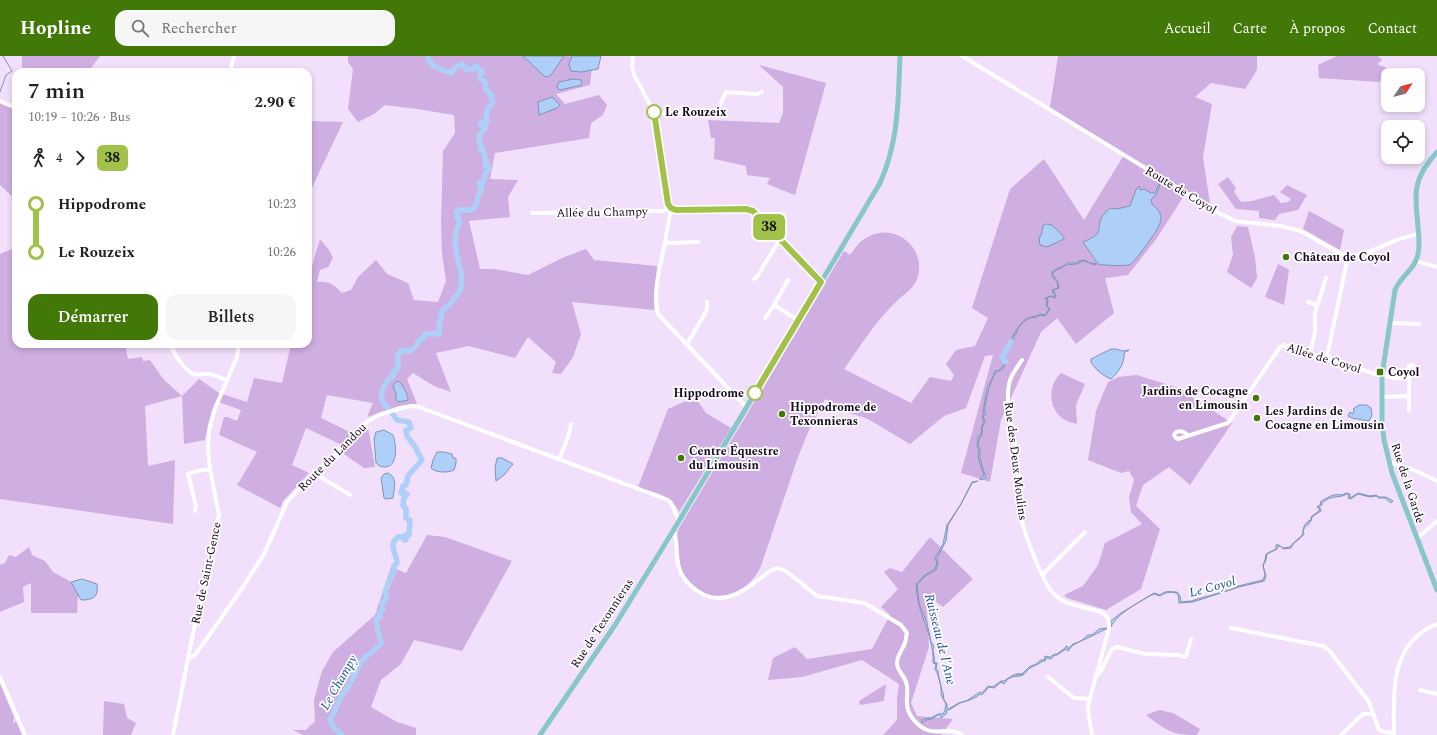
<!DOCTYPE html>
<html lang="fr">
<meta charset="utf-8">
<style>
:root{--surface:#fff;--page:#f6f6f6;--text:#222;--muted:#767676;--accent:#427807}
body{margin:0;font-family:Spectral,serif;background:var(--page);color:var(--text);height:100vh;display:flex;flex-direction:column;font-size:15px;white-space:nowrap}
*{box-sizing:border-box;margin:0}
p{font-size:13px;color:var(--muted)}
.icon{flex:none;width:22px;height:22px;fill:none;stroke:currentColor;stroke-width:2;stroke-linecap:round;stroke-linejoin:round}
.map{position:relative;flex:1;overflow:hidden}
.panel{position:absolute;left:12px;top:12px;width:300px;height:280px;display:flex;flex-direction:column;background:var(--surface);border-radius:12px;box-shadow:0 2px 6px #0003}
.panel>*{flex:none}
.badge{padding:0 8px;border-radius:6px;font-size:14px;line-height:26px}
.needle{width:26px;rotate:55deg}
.fabs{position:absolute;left:1381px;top:12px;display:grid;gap:8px}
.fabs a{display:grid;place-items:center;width:44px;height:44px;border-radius:8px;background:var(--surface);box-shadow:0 2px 6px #0003;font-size:20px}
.map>.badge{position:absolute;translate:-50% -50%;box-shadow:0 0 0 2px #fff}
.legs{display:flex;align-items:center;gap:6px;height:44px;padding:0 16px;font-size:13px}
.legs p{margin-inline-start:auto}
.overview{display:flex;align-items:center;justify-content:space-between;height:68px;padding:0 16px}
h1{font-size:22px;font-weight:600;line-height:30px}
.primary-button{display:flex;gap:8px;margin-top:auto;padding:8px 16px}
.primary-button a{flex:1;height:46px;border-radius:12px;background:var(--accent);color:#fff;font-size:16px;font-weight:600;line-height:46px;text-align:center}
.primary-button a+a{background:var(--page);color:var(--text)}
ul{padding:0 16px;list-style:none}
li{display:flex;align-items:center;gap:14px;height:48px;font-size:15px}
li i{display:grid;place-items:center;width:6px;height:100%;margin:0 5px;background:currentColor}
li i::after{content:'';width:10px;height:10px;margin:-5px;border:3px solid;border-radius:50%;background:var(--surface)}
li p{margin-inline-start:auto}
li:first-child i{background:linear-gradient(#0000 50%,currentColor 0)}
li:last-child i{background:linear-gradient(currentColor 50%,#0000 0)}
header{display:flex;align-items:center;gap:24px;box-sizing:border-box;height:56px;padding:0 20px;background:var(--accent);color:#fff}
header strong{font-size:19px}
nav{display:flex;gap:22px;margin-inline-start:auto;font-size:14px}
.search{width:280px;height:36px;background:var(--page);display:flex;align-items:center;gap:10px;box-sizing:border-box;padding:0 14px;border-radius:12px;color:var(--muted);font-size:15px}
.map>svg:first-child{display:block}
.green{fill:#cfaee1}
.water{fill:#aecff8;stroke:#8093b7}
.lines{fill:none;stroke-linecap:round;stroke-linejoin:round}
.stream{stroke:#8093b7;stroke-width:1}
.river{stroke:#aecff8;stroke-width:5.5}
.minor{stroke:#fff;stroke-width:4}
.major{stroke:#88c7c7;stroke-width:5}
.line-1-casing{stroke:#fff;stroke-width:9}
.line-1{stroke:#a2c14b;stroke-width:6}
.stop-1-dot{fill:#fff;stroke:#a2c14b;stroke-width:2}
.poi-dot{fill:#427807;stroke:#fff;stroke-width:1.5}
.labels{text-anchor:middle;stroke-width:3.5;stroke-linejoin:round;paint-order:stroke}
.stop-label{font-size:12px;font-weight:bold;fill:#16061e;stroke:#fff;text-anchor:start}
.street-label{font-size:12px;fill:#16061e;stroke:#fff}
.poi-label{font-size:12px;font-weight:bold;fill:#16061e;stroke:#fff;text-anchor:start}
.water-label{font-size:13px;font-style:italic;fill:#184f8b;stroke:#fff}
</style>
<header>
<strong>Hopline</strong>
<div class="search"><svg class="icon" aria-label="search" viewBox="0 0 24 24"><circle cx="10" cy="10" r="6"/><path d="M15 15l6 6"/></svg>Rechercher</div>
<nav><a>Accueil</a><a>Carte</a><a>À propos</a><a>Contact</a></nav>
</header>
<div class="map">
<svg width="1437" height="679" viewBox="0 0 1437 679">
<rect width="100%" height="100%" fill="#f1dffb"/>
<path class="green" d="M22,0h78l-12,16h-66z
M348,0h245l-3,29 -34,9 9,10 34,-9 8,10 -4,10 -12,8 -2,15 -94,15 -5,26 28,1 -10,17 2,20 -41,4 11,48h14l34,6 34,-17 24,-9 8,11 63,6 -3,44 -82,-8 9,32 -8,23 -12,17 -9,-1 4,-11 -28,-25 -13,21 -46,-12 -33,7 15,39 -17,-6 -21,-13 -6,6 10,25 -18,2 -32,11 6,-14 -46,-8 -6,23 35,17 8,-8h4l7,40 -11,1 -23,-16 5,-5 -40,-19 -14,37 17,8 -26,28 -3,7 -43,-23 20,-33 -38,-17 5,-18h4l9,4 4,-11 -25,-9 -8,23 -3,16 -21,4 -2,-48 -37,10 3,60 27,-6 -2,64 -173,-25v-245l12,-5h4v95h109l3,15 14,-2 1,4 7,-1 14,20 18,16 17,-17 20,14 28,9 7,-24 28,5 9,-39h17v-65l12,-40 9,11 4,8 -5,9 -8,3 -3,12c13,-1 16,2 25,11l9,-3 7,-13 18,-17 11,14 21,9 6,17 24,2 8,-21 -4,-28 -1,-30 2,-72 12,-18 -1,-18 -37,-6 -32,-4 -11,9 -16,8 -10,-13 5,-40 -5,-7z
M1058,0h199v14l-12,19 -34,-6 -16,14 17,7 -9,53 7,47 -23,-13 -30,47 -29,37 -23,3 9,35 -38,31 -19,-26 -16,14 -40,88 -11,62 -29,-9 32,-118 -8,1 -19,52 -22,8 -34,28 -42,-25 -21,-7 -22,-13 -16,31 -11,27 -37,109c-13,31 -54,42 -75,12 -9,-13 -11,-33 -8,-48l166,-279 6,4c4,-5 8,-12 14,-16 27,-19 62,6 54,37 -2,10 -12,17 -19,23 -22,20 -38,46 -55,70l67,34 19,-26 21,4 3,-6 -8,-11 10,-14 19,-4 13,-28 -16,-10 38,-119 34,-30 40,61 40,-65 -74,-48z
M1337,0h41l4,4 -5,4 10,4 -8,14 -60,-4 -1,-13z
M759,9l67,18 -31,112 -28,-11 3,-6 -23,-3 -1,-9 -32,-7 1,-21h-4l-3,-18 71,3 4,-10v-26z
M16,45v99l-16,-15v-82l10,4z
M308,65l35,1 -35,74z
M1228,121l8,11 -2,4 7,10 11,-1 22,-6 7,8 7,-1 3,-3 -11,-7 7,-7 20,10 -9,15 -19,4 -4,6 -16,-2v-7l-23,-2 -18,-25z
M1309,155l35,19 -4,20 -37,-21z
M1237,170l11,1 7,30 2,21 -6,10 -24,-16 6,-17 -2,-18z
M1278,208l11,6 -5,35 -19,-8z
M1061,317l24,11 -9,21 1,19c-5,-1 -11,-3 -15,-6 -14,-11 -14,-33 -1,-45z
M1137,319l41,13 54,35 -42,62 -21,-18 -26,18 -7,21 24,23 -19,60 -35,21 -39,-12 -3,-3 19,-9 15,-21 7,-22 37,-19 -11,-12 -2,-15 5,-17 -5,-9 -8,2 -33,-13 8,-49 12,-29 10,-5z
M695,341l11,16 25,15 -52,84c-7,-17 -24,-19 -41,-25l30,-78z
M427,479l18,2 67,24 -50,90 -48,-11 -13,24 -20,16 -10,27 26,15 19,6v7h-113l-10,-5h13l9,-9 -1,-21 8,-29 11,-19 42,-37 16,-48 15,6z
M930,481l43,42 -30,28 -17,-13 3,53 -18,56 6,13 36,3 -12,16h-58l14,-15v-22l2,-14 -37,-24 -60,17 -34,3 5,-22 22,-11 12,12 65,-10 18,-34 -9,-8 17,-18 -14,-17 6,-4 12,4z
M29,491l3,8 13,6 8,11 18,10 7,13 -1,18h-46v-30l-8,4 1,15 -24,10v-47l5,-2 4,-8 7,2z
M0,628l14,33 -1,7 3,-3 6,14h-22z
M886,628l-2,17 -24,4 -1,-4z
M104,645l20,3 3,14 9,5 -5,12h-28z
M1159,654l14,3 27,16 -3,6c-26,0 -31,-5 -51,-20z"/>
<path class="water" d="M523,0h41l-13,19 -4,2 -3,-1z
M572,0h29l-3,13 -17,3 -10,-1 -2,-7z
M573,23l8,1 1,5 -22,5 -2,-1 -1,-2 2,-5z
M552,41l8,8 -3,3 -18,7 -1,-13z
M1161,125l-4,12 -6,7 1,4 7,7c1,2 2,6 2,9 -1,8 -24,39 -30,44 -5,3 -30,1 -33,0l-15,-22c5,-2 10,-4 14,-8 3,-5 2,-8 3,-12 1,-6 6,-10 10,-14l6,1 14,-3 6,-16 3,-4 1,4 4,-1 7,4h4l5,-11z
M1046,168l6,1 12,12v2l-17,8 -7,-2 -1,-8 2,-1 2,-10z
M1084,204l8,4 3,-1 1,2 -12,-4 -4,1 -3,2 -11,1 -13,7v3l5,7 1,6 -6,2 3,6 -1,2 -4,-2 -5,3 2,1 -1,6 3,3 -5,7 -5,-1c-4,3 -8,2 -12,4 -5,2 -11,9 -12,15l-2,1v4l-7,8c6,-10 10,-21 19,-28 5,-3 9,-1 14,-5l5,1 4,-6 -3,-4 1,-4 -2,-3 6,-2 4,2v-2l-3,-6 6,-2 -1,-6 -5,-6v-4l6,-4 4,-1 5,-4h11l1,-2z
M1111,293h5l7,2 6,-1 -5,3c1,10 -6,20 -13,26 -8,-3 -16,-10 -20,-17v-3z
M1003,300l4,5 -5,9c-12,0 -15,30 -18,41l2,2 -3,4 2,4 -3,7v7l-2,2 -2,8 2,4v10l6,19 -6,2v-2l4,-2 -6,-19 1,-7 -2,-3 1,-11h2l2,-5 -1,-3 3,-7 -2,-4 2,-4 -1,-2c2,-7 2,-15 4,-22 2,-5 7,-12 8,-18h3l7,-7v-4l-4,-1z
M397,325l3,1c3,5 8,12 8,18l-9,2 -3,-2v-6l-3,-8z
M1359,349h8l4,3 1,7 -3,6 -17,-3 -4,-2 2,-4 3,2 1,-4 -1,-1z
M384,374l9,5c3,9 6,31 -8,32 -4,0 -6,-1 -9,-4l-2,-24 2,-7z
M437,396h7l8,2 1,4h3v5l-2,7c-6,3 -18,3 -23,-2l2,-8z
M497,402h5l11,6 -9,11 -8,6 -1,-13z
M388,417c10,5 6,16 5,25l-7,1 -2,-1 -3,-20 3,-4z
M978,425l-6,2 -11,21 -13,21 -2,16 -9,17 1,5 -2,7 -11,6 -8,9 2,18 8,20 4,19 3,4c-3,5 2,11 0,16l3,1 -1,6 3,3 -1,1 4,18 1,1 1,8 3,4v4l1,1 11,-6 9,-3 12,-8 2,1 6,-7 5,1 8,-6h3l9,-6 9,-1 7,-7 7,-3 5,-4h3l1,-4 5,1 5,-3h2l8,-6 1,-2 2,1v2l5,-5 8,-3 7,-6h4l7,-6 9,-1 -35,17 -5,6 -2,-2 -9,6h-2l-4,4 -5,-1 -1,3h-2c-4,3 -9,5 -13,7 -3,2 -5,6 -7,7 -7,3 -13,-1 -19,9l-3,-2 -7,6 -5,-1 -7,8 -2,-1c-5,5 -13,7 -20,9 -5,3 -8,6 -14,8l1,2 -6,5 -1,-3h-2l-6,4 -6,1 -4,3v-3c3,-2 6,-1 9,-2 5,-3 7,-5 12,-4l2,-4 1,-6 -5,-9c1,-6 -2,-20 -6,-26l1,-5 -3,-1c1,-15 -5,-31 -10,-45 -4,-10 -6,-22 -7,-34l9,-9 10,-6 2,-6 -2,-5 8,-14 4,-19 14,-21 11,-22z
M1346,437l4,1v4l8,-5 12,3 6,-1 3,2h7l7,4 -2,2 -6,-5h-6l-3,-2 -6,1 -12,-3 -7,5 -3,-1 1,-3 -2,-1c-9,5 -15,0 -25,9v2l-4,2 3,2v2l-9,6 -1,4 -2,1v2c-3,2 -7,5 -5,10 -4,6 -10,7 -13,14l-8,1 -3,-3 -3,1v2l-10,5 -1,6 -3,6 3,10 -2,5 -25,6 -46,15 -14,1 -1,-9c-6,-3 -12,-2 -18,2l-6,-2c-12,6 -38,20 -43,33v-6l10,-8 33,-20 6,2c6,-5 10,-3 17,-3l3,4 1,6 10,-1 42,-12 5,-3 25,-6 2,-5 -2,-10 2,-5 1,-6 10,-5v-4l1,-1 6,4 7,-1c4,-6 9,-8 13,-13 -1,-6 3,-13 8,-14v-3l9,-7 -3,-3 4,-3 -1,-2c7,-4 13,-9 22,-7z
M82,523l15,5c2,13 -4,16 -16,16l-10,-18z"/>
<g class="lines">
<path class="stream" d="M0,36l6,-17 6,-4 -9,-15
M1016,618h7"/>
<path class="river" d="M1006,306l-4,-4 1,-2 8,-14
M389,353c-14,-10 -6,-26 5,-34l-1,-3 5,-4v-13l4,-5 8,1c4,-2 8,-7 9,-11l4,-1 1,-4 10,-2 3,2 2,-1 1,-10 -1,-3 3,-4 -1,-5 10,-9 10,-14c-1,-6 1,-8 1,-12 -4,-21 -12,-34 -2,-56l-3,-3 1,-4 -2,-2 3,-2h12l5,-4 3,-13 3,-3 -3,-7 4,-1 2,-5v-3l4,-5 -1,-3 -3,-1 1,-4 -3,-11 -3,-1 1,-4 -2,-4v-5l6,-8 -1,-2 -4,-1 1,-2h4l2,-1c-2,-10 0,-12 6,-20l-2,-4 1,-3 -6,-5 -1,-9 -5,-2v-4l2,-2v-2l-7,-5 -2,3 -6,1 -5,-6 -6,3 -5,6c-9,-4 -22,-5 -23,-17
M342,679l-9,-8 -3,-8 4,-6 5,-13 12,-18 10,-21 20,-17 -5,-24 4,-3 -1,-4 4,-3 -1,-7 5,-5 -2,-6 9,-21v-5l3,-3c0,-11 -10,-17 1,-26h5l1,3h2v-5h3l1,-15 -4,-2v-9l-3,-4 1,-7 3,-4 -3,-2 -3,1 2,-7 3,-1 2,-9 14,-16 -5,-9 -1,-3 -9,-12 -1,-6 5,-2 -2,-6 -12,-2 -5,-7"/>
<path class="minor" d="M633,0l-1,10 2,9 20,37 15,92 2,4 5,2 70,-1 7,2 68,71
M962,0l257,157 16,8 45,5 21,5 40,23c19,6 39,-8 56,-14 7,-3 15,-4 22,-6
M230,16l4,-16
M0,45l16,7
M654,58l23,-2 29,2 12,-5 8,-17 31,2 5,-2
M671,152c-2,12 -4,23 -6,34 -4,22 -13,50 -7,72l89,94
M532,157l131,-2 8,-3
M665,187l33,-1
M1416,205l21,6
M754,223l3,-2 23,-38
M788,224l-14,25 24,15
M1308,246l9,3
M765,262l9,-13
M1390,267l29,1
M171,288c2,10 13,25 22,30 5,2 11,-1 16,0 6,1 12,4 18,6
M687,288l20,-34v-8
M1310,297l5,-21v-19l11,-35
M1329,301l-1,-5 20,-96
M1022,304c-5,8 -11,14 -13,24 -4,23 4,43 7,66 3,21 2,42 4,63 3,17 23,73 36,83 10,9 32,12 45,16 8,4 8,9 8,17l-21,76c0,11 3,20 4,30
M1382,319l12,3 15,1
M1382,341l27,-1
M1409,354v-44l4,-1
M1188,379c-4,-3 -7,-5 -12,-3l-2,3 2,3 2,1 50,-16 52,-76 4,-2 40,13 5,-1 4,3 49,16
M559,403c4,-9 11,-25 12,-35
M1388,405l28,10 21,10
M314,417l36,22
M195,455l1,-5 -8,-32c4,-3 16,-4 22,-5
M673,475c7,12 0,28 9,44 5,9 13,15 22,20 23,10 41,-5 58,-18 5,-4 10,-8 16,-9l8,3 31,25 47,7 7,4 30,18 6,8c-1,3 -1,7 -2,10 -2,6 -8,12 -8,20 0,8 7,12 9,19 3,7 0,15 1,22 0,10 10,22 20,26 13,5 21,-4 35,5
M1416,483l21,-18
M1042,519l43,-43
M1231,572l92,18 6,4 40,52 10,28 6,2 9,1
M188,603l7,-4 48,-68 21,-33 23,-52 27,-29 33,-29 14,-17 6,-5 12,-7 22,-7 11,-2 7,1 249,93 3,3 8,18
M1096,620l5,-5 11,-22 5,-2 28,7 35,1 4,2 2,-1 5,-17
M0,621l25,58
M1048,621l26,21 16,1
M1420,634l17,4
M173,679l19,-97 27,-123 -9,-46 -2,-19 1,-18 5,-21 23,-54 2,-13
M1341,679l22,-21h10
M1394,679c0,-43 -5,-92 43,-111"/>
<path class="major" d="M1437,96c-25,28 -22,39 -19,75 1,9 2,18 0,27 -2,14 -18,23 -23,36l-13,85v47l2,18 8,33 45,117
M540,679l75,-110 58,-94 207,-348c19,-43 18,-81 20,-127"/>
</g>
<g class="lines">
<defs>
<path id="line-1" d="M654,56l14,92 3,4 5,2 70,-1 7,2 68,71 -66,111"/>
</defs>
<use href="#line-1" class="line-1-casing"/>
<use href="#line-1" class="line-1"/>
</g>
<g class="stop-1-dot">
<circle cx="654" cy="56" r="7"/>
<circle cx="755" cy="337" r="7"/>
</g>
<g class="poi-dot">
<circle cx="1286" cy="201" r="4"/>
<rect x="1376" y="312" width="8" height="8" rx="2"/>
<circle cx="1256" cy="342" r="4"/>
<circle cx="782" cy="358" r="4"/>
<circle cx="1257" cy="362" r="4"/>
<circle cx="681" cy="402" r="4"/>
</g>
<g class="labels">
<g class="stop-label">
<text x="665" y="60">Le Rouzeix</text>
<text x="744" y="341" text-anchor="end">Hippodrome</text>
</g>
<g class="street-label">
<text transform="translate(1181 134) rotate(31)" y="4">Route de Coyol</text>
<text transform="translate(602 156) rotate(-1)" y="4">Allée du Champy</text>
<text transform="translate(1324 302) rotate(17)" y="4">Allée de Coyol</text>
<text transform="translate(332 401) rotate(-45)" y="4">Route du Landou</text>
<text transform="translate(1016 405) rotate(83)" y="4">Rue des Deux Moulins</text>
<text transform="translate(1408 427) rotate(72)" y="4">Rue de la Garde</text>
<text transform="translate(206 517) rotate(-78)" y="4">Rue de Saint-Gence</text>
<text transform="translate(602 567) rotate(-57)" y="4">Rue de Texonnieras</text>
</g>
<g class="poi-label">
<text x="1294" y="205">Château de Coyol</text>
<text x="1388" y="320">Coyol</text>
<text x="1248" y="339" text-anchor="end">Jardins de Cocagne<tspan x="1248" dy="14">en Limousin</tspan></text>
<text x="790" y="355">Hippodrome de<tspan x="790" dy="14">Texonnieras</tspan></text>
<text x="1265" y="359">Les Jardins de<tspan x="1265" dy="14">Cocagne en Limousin</tspan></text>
<text x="689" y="399">Centre Équestre<tspan x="689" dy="14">du Limousin</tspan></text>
</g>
<g class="water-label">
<text transform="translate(1212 530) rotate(-15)" y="5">Le Coyol</text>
<text transform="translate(941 583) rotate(76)" y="5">Ruisseau de l'Ane</text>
<text transform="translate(338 626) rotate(-60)" y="5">Le Champy</text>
</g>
</g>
</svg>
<div class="fabs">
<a><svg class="needle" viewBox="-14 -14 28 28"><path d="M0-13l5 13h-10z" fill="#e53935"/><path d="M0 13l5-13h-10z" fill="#767676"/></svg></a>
<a><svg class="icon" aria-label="locate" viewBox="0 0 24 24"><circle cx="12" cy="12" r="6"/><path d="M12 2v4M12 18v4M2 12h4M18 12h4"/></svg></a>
</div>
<b class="badge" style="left:769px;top:171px;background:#a2c14b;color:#111">38</b>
<section class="panel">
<div class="overview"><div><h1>7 min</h1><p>10:19 – 10:26 · Bus</p></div><b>2.90 €</b></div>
<div class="legs"><svg class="icon" aria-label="walk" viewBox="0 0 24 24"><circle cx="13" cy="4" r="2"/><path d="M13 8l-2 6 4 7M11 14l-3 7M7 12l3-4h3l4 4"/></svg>4<svg class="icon" aria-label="forward" viewBox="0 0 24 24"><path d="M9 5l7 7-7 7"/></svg><b class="badge" style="background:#a2c14b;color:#111">38</b></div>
<ul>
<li><i style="color:#a2c14b"></i><b>Hippodrome</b><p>10:23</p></li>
<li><i style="color:#a2c14b"></i><b>Le Rouzeix</b><p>10:26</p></li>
</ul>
<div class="primary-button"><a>Démarrer</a><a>Billets</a></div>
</section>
</div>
